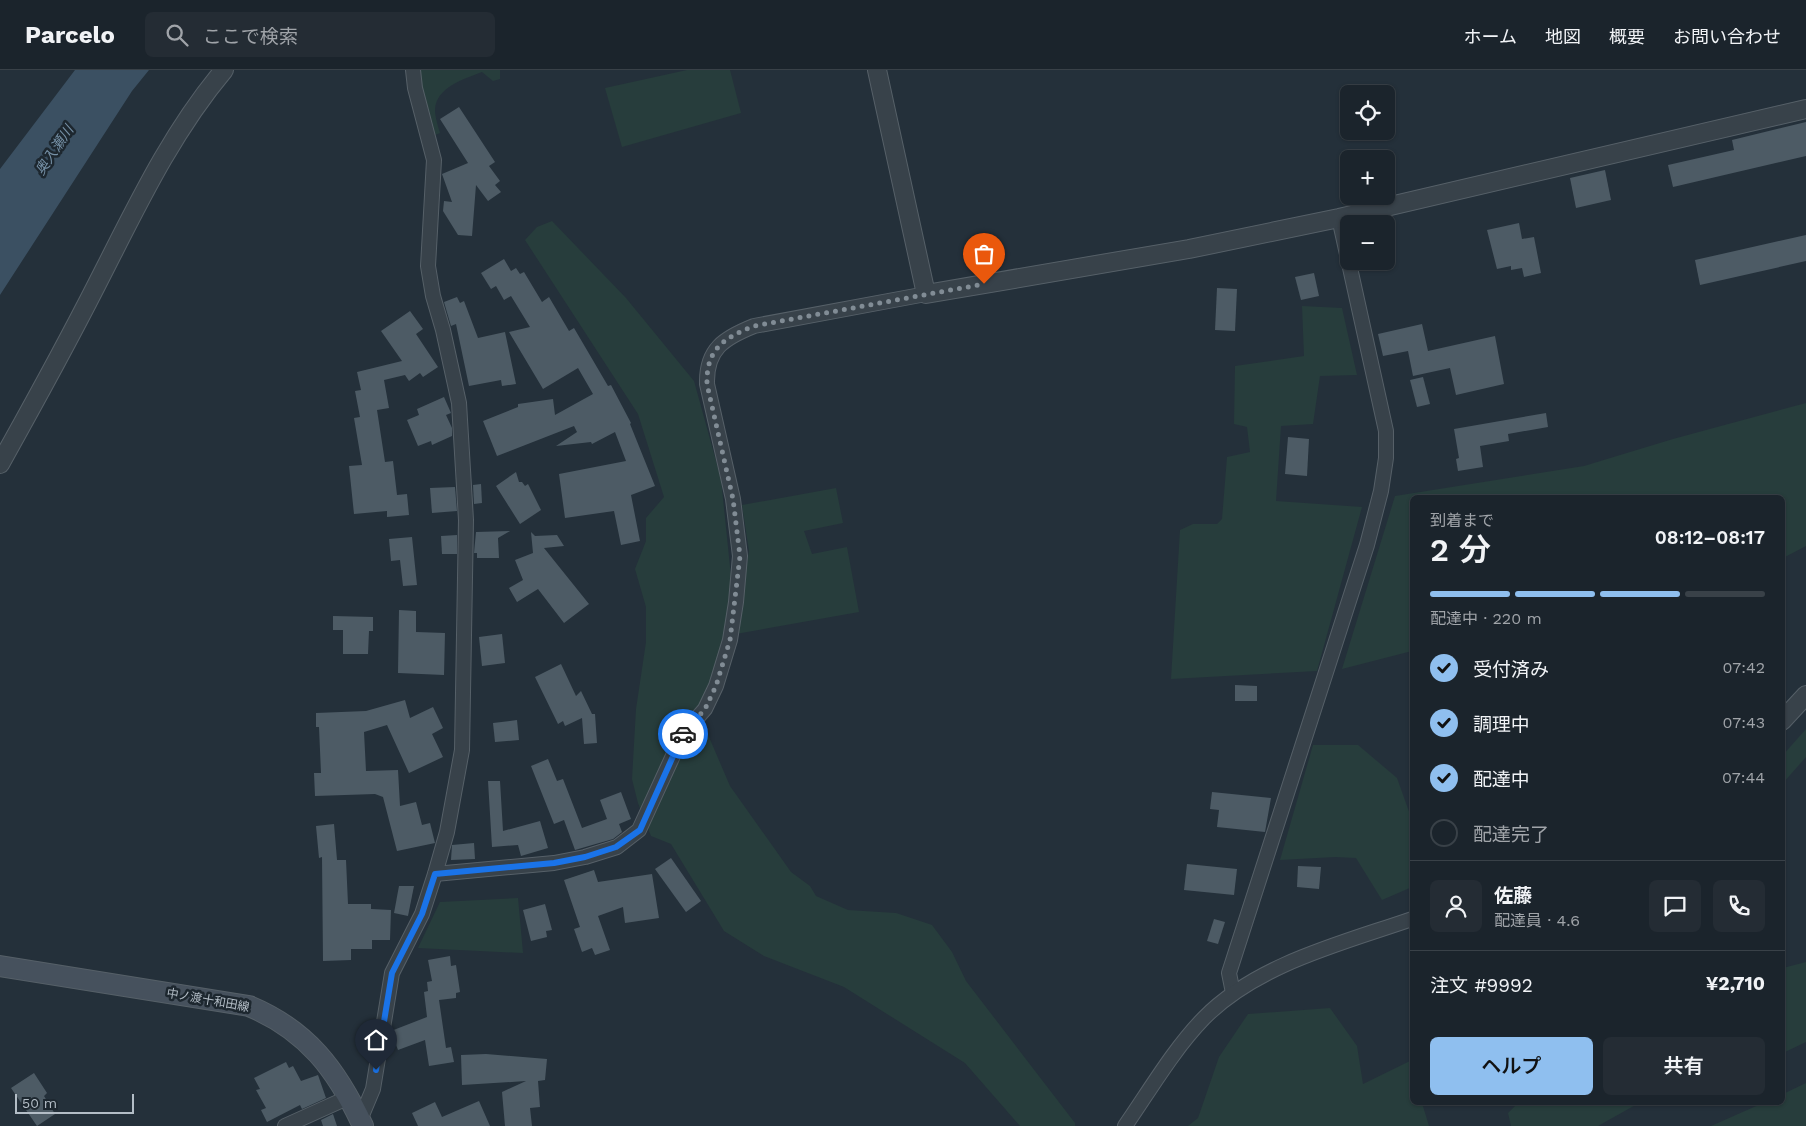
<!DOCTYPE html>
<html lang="ja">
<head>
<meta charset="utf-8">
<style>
	body { margin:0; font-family:"Work Sans","Noto Sans JP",sans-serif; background:#242c34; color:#f1f3f6; height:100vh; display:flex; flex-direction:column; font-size:19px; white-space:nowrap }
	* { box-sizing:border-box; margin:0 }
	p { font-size:16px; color:#a0a4a9 }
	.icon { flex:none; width:28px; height:28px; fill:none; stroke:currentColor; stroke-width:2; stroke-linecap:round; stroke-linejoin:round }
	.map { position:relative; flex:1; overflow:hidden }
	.side { position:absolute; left:1410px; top:425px; width:375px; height:610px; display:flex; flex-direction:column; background:#1b242c; border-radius:8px; box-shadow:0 1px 4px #0004,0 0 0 1px #394148 }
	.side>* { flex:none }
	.tools { position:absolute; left:1340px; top:15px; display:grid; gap:10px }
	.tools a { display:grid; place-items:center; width:55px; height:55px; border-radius:8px; background:#1b242c; box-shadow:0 1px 4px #0004,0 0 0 1px #394148; font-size:25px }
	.scale { position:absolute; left:15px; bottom:12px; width:119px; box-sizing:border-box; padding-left:5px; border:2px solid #b3bdc6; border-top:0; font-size:14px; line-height:18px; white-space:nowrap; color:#b3bdc6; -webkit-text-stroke:4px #1d272f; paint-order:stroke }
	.pin { position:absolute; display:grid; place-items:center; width:42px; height:42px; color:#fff; margin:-51px -21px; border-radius:50% 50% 50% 0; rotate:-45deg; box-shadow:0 0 5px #0007 }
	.pin .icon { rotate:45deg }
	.courier { position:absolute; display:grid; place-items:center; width:50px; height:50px; margin:-25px; border:4px solid #1a73e8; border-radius:50%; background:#fff; color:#222; box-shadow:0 1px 6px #0007 }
	.headline em { font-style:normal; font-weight:600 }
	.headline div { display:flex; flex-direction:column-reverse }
	.headline { display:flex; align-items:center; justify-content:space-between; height:85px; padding:0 20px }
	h1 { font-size:32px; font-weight:600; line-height:38px }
	.bar { display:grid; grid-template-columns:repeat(4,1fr); gap:8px 5px; align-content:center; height:60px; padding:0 20px }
	.bar i { height:6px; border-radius:4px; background:#394148 }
	.bar .on { background:#8fbfef }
	.bar p { grid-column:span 4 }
	.line { display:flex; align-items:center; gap:12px; padding:0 20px; border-top:1px solid #394148 }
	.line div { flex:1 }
	.round { display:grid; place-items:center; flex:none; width:52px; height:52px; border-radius:8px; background:#242c34 }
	ol { padding:0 20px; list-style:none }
	li { display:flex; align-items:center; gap:15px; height:55px }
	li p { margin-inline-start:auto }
	li .icon { padding:5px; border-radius:50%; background:#8fbfef; color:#111; stroke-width:4 }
	li:last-child { color:#a0a4a9 }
	li i { width:28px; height:28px; border:2px solid #394148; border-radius:50% }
	.button { display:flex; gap:10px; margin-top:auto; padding:10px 20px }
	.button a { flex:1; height:58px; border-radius:8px; background:#8fbfef; color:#111; font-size:20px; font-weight:600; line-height:58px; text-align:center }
	.button a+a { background:#242c34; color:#f1f3f6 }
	header { display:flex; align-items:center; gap:30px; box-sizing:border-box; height:70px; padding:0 25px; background:#1b242c; border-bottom:1px solid #394148 }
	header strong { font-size:24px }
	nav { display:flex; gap:28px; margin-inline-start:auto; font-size:18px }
	.search { width:350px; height:45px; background:#242c34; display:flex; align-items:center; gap:12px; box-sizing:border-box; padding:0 18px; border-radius:8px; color:#a0a4a9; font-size:19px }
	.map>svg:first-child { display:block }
</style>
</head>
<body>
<header>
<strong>Parcelo</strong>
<div class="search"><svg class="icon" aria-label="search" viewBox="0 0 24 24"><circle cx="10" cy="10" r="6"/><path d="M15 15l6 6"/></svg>ここで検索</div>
<nav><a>ホーム</a><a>地図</a><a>概要</a><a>お問い合わせ</a></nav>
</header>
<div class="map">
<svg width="1806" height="1056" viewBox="0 0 1806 1056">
	<rect width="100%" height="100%" fill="#24303a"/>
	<g fill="#273d3c">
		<path d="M420 0H500V9L493 11 482 2C464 9 436 17 435 40 435 47 438 56 440 63L435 65 423 28Z"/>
		<polygon points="687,0 730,0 741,43 622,77 605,18"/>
		<polygon points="552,151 626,228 694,311 721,409 732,516 722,577 702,634 703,653 730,716 791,802 810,816 816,826 848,840 896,843 932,855 952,882 966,911 1075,1053 1075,1056 1020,1056 965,993 844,917 764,886 724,861 671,774 651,766 638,733 632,709 636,639 646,572 646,537 635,499 646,471 646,448 664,427 638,344 525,170 537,157"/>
		<polygon points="1302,236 1342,238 1357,305 1320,306 1313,354 1281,356 1276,431 1362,437 1317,601 1171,609 1180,460 1193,454 1217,454 1222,449 1227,387 1250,382 1247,357 1234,354 1235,296 1304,286"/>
		<polygon points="1806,333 1806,476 1783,488 1782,428 1412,428 1412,581 1342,599 1395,426 1584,396 1673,369"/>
		<polygon points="836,418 843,453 804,461 812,484 847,477 859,542 736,564 749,481 742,435"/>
		<polygon points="1806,659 1806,687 1783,713 1783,685"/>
		<polygon points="1313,675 1358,675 1397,708 1412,750 1412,817 1382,830 1356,788 1335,787 1280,790"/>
		<polygon points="518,828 523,883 418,878 440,832"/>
		<polygon points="1806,892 1806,972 1783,983 1783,898"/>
		<polygon points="1330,938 1357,976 1363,1014 1410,991 1412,1000 1412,1032 1422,1033 1429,1056 1188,1056 1198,1048 1219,987 1248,944"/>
		<polygon points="1806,1013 1806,1056 1711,1056 1763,1033 1782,1032 1783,1024"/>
		<polygon points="1518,1033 1518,1032 1639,1033 1598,1056 1511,1056 1508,1043"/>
	</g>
	<polygon fill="#3b5062" points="75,0 149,0 132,21 0,225 0,99"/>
	<g fill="#4d5b65">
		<polygon points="459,37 495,92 489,96 500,111 495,115 501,122 488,131 476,115 472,166 458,165 443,141 444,131 452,132 442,104 468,93 440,49"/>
		<polygon points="1806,52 1806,86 1673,117 1668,95 1734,80 1732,70"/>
		<polygon points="1605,100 1611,130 1576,138 1570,108"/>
		<polygon points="1519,153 1522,169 1534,167 1541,203 1524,207 1522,198 1511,200 1511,196 1497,199 1487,160"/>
		<polygon points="1806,165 1806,191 1700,215 1695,190"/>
		<polygon points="504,189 511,201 516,198 520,204 524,202 542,232 549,227 569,261 574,258 608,316 611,315 631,353 630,354 655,416 631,425 640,471 621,475 614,441 565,448 559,404 626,391 615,362 592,374 591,372 556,376 577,362 574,356 497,386 483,351 518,337 518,334 553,329 555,345 593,324 578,298 543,319 509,262 530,257 511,226 504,230 496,216 491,219 481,203"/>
		<polygon points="1314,203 1319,226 1301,230 1295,207"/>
		<polygon points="1217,218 1237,219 1235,261 1215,260"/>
		<polygon points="457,227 460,233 464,231 478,268 505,262 516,314 502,316 501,310 469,316 456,254 451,256 444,232"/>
		<polygon points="410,241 423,259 416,264 438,297 423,307 420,303 409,311 405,305 384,310 389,338 377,340 385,392 393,391 397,425 407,424 409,445 387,447 387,441 354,444 349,396 362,395 354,348 360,347 355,321 361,320 357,302 402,291 381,261"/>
		<polygon points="1422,254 1428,281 1495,266 1504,314 1456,325 1450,298 1413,306 1408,281 1383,286 1378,264"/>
		<polygon points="1423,307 1430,334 1417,337 1410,310"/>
		<polygon points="444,327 451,343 446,345 452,358 452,366 432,375 431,371 418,376 407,350 419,345 417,339"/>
		<polygon points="1546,343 1548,357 1508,364 1509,371 1480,376 1483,397 1458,401 1456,389 1459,388 1454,359"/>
		<polygon points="1288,367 1309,369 1307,406 1285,404"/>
		<polygon points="516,402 519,412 522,412 525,416 528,414 541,440 520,454 496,416"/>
		<polygon points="481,414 482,433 474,434 473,415"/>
		<polygon points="455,417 457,441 432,443 430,418"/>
		<polygon points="510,461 498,468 499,488 477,488 477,483 474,483 476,462"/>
		<polygon points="531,462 535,466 557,465 564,476 544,478 589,534 564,553 538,519 517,532 509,518 523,510 515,490 533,483"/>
		<polygon points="457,465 457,484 442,484 441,466"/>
		<polygon points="412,467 417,515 403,516 400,490 391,491 389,469"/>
		<polygon points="399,540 416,541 416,562 445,563 444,605 398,603"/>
		<polygon points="333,546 373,547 373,561 369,561 368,584 343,584 343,560 333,560"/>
		<polygon points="502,564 505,593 482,596 479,567"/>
		<polygon points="561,594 576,626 581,621 592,644 595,644 597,673 584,674 582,648 565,656 563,651 558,654 535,607"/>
		<polygon points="1235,615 1257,616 1257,631 1235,631"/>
		<polygon points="405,630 410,648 433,637 443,658 432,664 443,687 409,703 387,655 364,662 366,701 398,700 400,736 416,732 422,755 430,753 435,773 397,781 383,727 375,724 315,726 314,703 321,703 319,657 316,657 316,643 366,641"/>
		<polygon points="517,650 519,670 495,672 493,653"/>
		<polygon points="548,689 557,711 563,709 582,758 607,749 600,730 621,722 631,749 619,754 622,762 613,769 575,780 564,750 554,754 531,696"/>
		<polygon points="488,711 500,711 503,761 540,751 548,778 521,786 518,775 492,777"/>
		<polygon points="1212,722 1271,728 1265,762 1217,757 1219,740 1210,739"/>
		<polygon points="334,754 337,790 346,790 348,834 371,834 371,839 391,840 390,870 372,870 372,879 351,879 351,890 323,891 322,787 319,788 316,756"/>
		<polygon points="474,773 475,789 451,790 452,775"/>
		<polygon points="671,788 701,831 686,842 655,799"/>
		<polygon points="1187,794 1237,799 1234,825 1184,820"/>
		<polygon points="1298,796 1321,797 1319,819 1297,817"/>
		<polygon points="594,800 598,812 652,804 659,848 625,853 623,837 598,846 610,880 595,885 592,878 582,882 574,859 580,857 564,810"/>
		<polygon points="399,816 414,816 408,846 394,843"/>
		<polygon points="545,834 552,860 546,861 547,867 531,871 523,840"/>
		<polygon points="1214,849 1225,852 1218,874 1207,871"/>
		<polygon points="450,886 451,896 456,895 460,922 456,923 456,928 439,930 446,978 451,977 454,992 429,996 425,970 398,980 391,961 427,947 424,922 428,921 427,912 432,911 428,890"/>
		<polygon points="486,984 547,989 545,1010 538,1011 540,1037 530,1038 532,1056 505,1056 502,1022 526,1011 462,1015 461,985"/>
		<polygon points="286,992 289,998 293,996 301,1011 318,1005 326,1028 302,1039 300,1035 267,1052 261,1040 266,1038 256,1020 260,1019 254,1008"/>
		<polygon points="34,1003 47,1023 44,1026 55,1044 37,1056 11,1018"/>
		<polygon points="479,1031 490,1056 418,1056 412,1043 435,1032 442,1047"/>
		<polygon points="333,1044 337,1056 323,1056 321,1050"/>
	</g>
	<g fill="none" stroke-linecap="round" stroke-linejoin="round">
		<g stroke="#566068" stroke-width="16">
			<g id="minor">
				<path d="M435 804 554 793 585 787 617 777 639 760 683 664 705 639 716 616 730 570 736 532 740 486 733 429 707 314C706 279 724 268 754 256L926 224"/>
				<polyline points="1233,923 1229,903 1367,475 1381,421 1386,388 1386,361 1339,148"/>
				<polyline points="360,1050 373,1019 392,903 422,844 435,804 447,762 462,680 466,450 459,333 443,260 433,226 428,196 434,90 415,18 413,0"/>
				<polyline points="285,1056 347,1028"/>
				<path d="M1125 1056C1150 1020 1173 980 1204 948 1257 894 1343 873 1412 849"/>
			</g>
		</g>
		<g stroke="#566068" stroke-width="20">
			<g id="tertiary">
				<polyline points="877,0 926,224 1189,179 1339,148 1806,39"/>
				<path d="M0 394C33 335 66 275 97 214 135 140 170 64 224 0"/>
				<polyline points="1782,651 1806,625"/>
			</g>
		</g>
		<g stroke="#566068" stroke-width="22">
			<path id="secondary" d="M0 896 249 936C307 960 337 1000 363 1056"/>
		</g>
		<use href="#minor" stroke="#38424a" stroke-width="14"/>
		<use href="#tertiary" stroke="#38424a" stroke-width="18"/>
		<use href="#secondary" stroke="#46515d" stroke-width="20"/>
	</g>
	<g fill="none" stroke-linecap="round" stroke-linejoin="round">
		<path stroke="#818c95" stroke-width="5" stroke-dasharray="0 9" d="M683 664 705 639 716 616 730 570 740 486 733 429 707 314C706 279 724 268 754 256L984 214"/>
		<polyline stroke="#1a73e8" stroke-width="6" points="376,1000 392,903 422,844 435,804 554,793 585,787 616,777 640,760 683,664"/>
	</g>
	<g text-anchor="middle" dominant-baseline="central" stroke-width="5" stroke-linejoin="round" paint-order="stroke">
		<g font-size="12" fill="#b3bdc6" stroke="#1d272f">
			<text transform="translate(208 930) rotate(10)">中ノ渡十和田線</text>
		</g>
		<g font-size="14" font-style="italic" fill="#7691a7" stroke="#1d272f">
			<text transform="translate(54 80) rotate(-56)">奥入瀬川</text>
		</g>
	</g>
</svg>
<div class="tools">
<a><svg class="icon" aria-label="locate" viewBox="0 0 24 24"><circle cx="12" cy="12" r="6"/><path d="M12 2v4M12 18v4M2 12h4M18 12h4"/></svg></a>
<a>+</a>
<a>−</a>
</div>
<div class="scale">50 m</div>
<div class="pin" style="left:984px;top:214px;background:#ea580c"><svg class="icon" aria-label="bag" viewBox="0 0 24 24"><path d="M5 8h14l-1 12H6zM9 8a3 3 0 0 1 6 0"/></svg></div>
<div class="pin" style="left:376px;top:1000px;background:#1f2937"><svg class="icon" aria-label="home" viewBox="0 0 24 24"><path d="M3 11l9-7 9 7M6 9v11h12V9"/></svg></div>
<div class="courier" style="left:683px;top:664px"><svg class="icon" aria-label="car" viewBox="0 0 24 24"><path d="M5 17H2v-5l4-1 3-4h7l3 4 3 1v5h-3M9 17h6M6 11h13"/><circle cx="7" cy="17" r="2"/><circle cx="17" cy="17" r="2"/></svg></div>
<section class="side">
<div class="headline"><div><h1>2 分</h1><p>到着まで</p></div><em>08:12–08:17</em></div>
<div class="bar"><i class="on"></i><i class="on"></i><i class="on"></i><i></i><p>配達中 · 220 m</p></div>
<ol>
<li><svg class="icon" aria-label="check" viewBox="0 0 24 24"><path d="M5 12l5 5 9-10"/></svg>受付済み<p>07:42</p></li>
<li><svg class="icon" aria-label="check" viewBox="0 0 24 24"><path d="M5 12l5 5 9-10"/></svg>調理中<p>07:43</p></li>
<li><svg class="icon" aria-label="check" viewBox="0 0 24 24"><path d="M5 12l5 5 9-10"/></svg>配達中<p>07:44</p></li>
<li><i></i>配達完了</li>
</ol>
<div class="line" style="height:90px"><a class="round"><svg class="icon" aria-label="person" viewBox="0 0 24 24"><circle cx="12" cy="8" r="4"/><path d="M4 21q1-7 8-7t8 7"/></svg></a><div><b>佐藤</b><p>配達員 · 4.6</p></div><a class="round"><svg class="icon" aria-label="chat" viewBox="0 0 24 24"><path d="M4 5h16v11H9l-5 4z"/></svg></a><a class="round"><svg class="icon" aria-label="phone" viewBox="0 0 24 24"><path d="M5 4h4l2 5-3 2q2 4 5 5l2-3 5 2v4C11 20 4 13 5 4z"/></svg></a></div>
<div class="line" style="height:65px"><div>注文 #9992</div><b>¥2,710</b></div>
<div class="button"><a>ヘルプ</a><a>共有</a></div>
</section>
</div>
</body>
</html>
